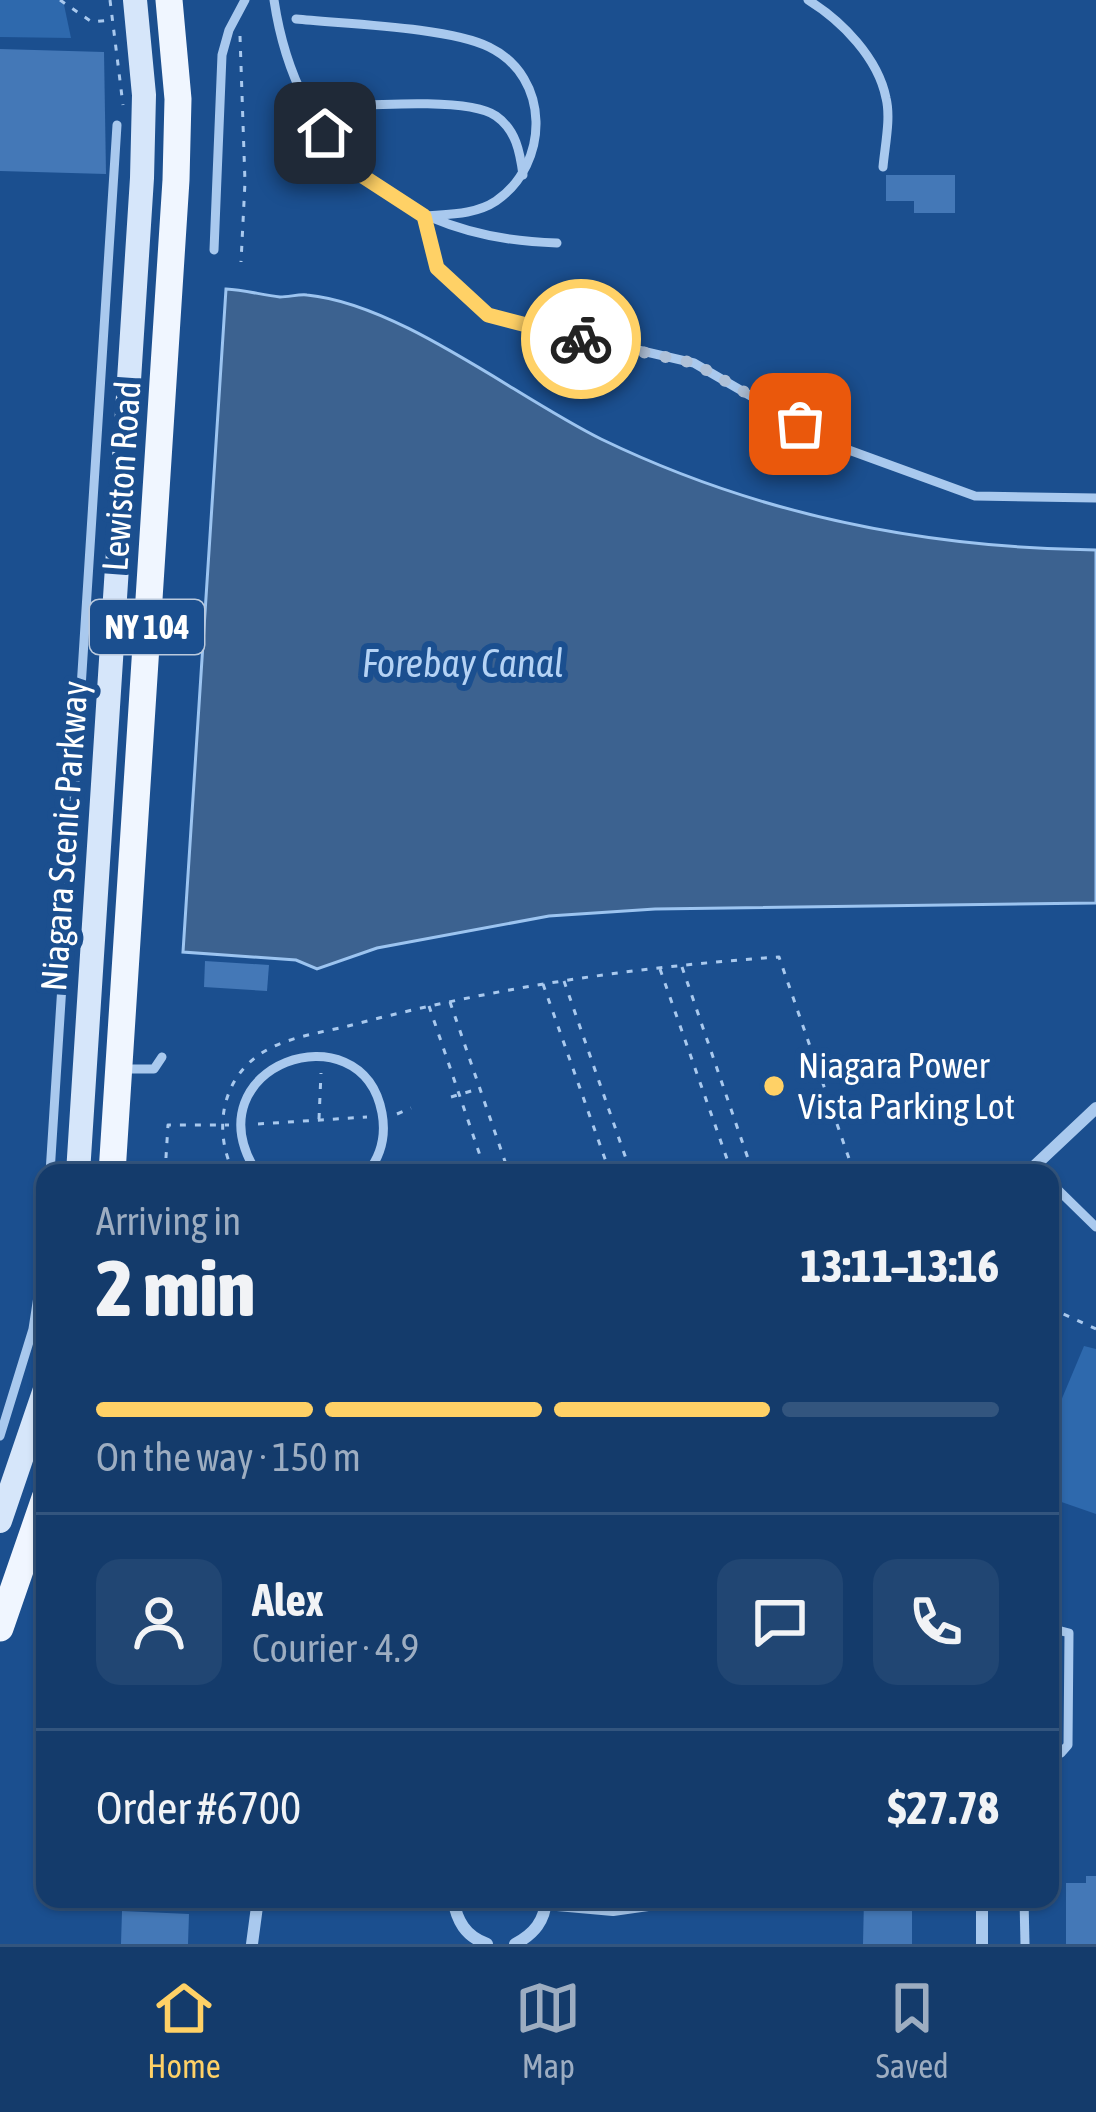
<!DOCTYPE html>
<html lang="en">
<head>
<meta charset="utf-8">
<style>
	body { margin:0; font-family:"Asap Condensed",sans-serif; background:#214673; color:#f1f3f6; height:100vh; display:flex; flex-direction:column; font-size:45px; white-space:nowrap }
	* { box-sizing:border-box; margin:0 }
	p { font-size:39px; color:#9dadc1 }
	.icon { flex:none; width:66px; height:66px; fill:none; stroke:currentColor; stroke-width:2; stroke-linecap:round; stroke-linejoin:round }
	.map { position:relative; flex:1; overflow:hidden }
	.drawer { position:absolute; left:36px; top:1164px; width:1023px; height:744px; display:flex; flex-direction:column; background:#143b6b; border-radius:24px; box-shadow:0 3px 9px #0004,0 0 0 3px #33557e }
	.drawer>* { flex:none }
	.pin { position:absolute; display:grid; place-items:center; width:102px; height:102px; color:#fff; margin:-51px; border-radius:24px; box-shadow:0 6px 18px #0006 }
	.courier { position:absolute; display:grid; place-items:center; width:120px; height:120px; margin:-60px; border:9px solid #ffd166; border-radius:50%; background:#fff; color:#222; box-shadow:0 3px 15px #0007 }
	.headline em { font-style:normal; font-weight:800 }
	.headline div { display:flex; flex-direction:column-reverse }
	.headline { display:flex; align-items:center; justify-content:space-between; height:204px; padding:0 60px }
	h1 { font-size:78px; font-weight:800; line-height:90px }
	.bar { display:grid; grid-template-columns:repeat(4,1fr); gap:18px 12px; align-content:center; height:144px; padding:0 60px }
	.bar i { height:15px; border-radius:9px; background:#33557e }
	.bar .current { background:#ffd166 }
	.bar p { grid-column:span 4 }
	.line { display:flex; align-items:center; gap:30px; padding:0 60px; border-top:3px solid #33557e }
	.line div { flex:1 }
	.round { display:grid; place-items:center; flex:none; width:126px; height:126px; border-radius:24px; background:#214673 }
	.tab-bar { display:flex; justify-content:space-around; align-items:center; height:168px; border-top:3px solid #33557e; background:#143b6b; font-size:33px; color:#9dadc1 }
	.tab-bar a { display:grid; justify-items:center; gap:6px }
	.tab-bar .current { color:#ffd166 }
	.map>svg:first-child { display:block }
</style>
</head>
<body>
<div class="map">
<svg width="1096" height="1944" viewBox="0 0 1096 1944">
	<rect width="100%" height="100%" fill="#1b4f8f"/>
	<g fill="#2e69ad">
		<polygon points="0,0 63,0 71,38 0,37"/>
		<polygon points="1084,1346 1096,1349 1096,1514 1050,1498 1050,1427"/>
	</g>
	<path fill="#3c6290" stroke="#9cc4f0" stroke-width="3" d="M226 289C245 290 262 295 280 297 289 297 299 294 307 295 400 304 516 397 601 439 756 514 925 548 1096 550V903L655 909 549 916 377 948 317 969 296 960 183 952Z"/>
	<g fill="#4478b7">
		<polygon points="0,49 104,52 106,174 0,171"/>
		<polygon points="886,175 955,175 955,213 914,213 914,201 886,201"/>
		<polygon points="205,961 269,965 267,991 204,987"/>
		<polygon points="1086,1876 1096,1876 1096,1944 1066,1944 1066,1883 1086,1883"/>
		<polygon points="864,1899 912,1899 912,1944 863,1944"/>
		<polygon points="122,1911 189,1914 188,1944 121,1944"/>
	</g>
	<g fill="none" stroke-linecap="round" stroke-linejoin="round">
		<g stroke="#a9c9ee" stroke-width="3" stroke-dasharray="6 9" stroke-linecap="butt">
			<polyline points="60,0 92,22 111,20"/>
			<polyline points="110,0 123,105"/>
			<polyline points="240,36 245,182 241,262"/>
			<polyline points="682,967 753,1173"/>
			<polyline points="660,969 732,1173"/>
			<polyline points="564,981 631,1173"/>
			<polyline points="543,984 610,1173"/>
			<polyline points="450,1002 509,1173"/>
			<polyline points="429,1006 486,1173"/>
			<polyline points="451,1097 478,1089"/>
			<polyline points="397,1114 411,1108"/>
			<polyline points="319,1119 321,1073"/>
			<polyline points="258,1124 367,1117"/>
			<polyline points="165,1173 168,1125 229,1125"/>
			<path d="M234 1173C214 1134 220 1084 256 1057 282 1037 321 1033 352 1025 492 988 633 967 779 957L854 1173"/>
			<polyline points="1050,1308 1096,1329"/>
		</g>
		<g stroke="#a9c9ee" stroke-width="9">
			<path d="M274 0C297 154 404 239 557 243"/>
			<path d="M808 0C842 21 878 58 886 98 891 118 885 145 883 167"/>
			<path d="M296 19C345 24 449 27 489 47 551 77 550 164 496 201 475 215 448 214 424 216L437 268 487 315 694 363 835 445 975 496 1096 498"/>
			<path d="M307 108C348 107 466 95 496 116 516 130 520 152 523 175"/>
			<polyline points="214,250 222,55 229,30 245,0"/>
			<polyline points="124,1069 154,1069 162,1057"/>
			<polyline points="50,1173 117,125"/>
			<path d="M257 1173C188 1065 362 1006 382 1113 386 1135 381 1156 367 1173"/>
			<polyline points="1050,1182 1096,1227"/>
			<polyline points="0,1436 33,1329 45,1251"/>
			<polyline points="1050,1628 1069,1633 1068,1745 1061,1753 1050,1753"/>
			<polyline points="1024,1899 1025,1944"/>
		</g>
		<g stroke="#a9c9ee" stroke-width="12">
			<polyline points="1027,1173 1096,1108"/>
			<path d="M453 1899C457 1921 465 1936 487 1944"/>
			<polyline points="982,1899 982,1944"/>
			<polyline points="546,1904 613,1910 690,1899"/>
			<polyline points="252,1944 258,1899"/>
			<path d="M515 1944C534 1934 545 1921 546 1899"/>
		</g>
		<g stroke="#d6e6fa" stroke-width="24">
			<polyline points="78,1173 142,178 144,95 135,0"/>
			<polyline points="0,1521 45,1389"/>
		</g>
		<g stroke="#f0f6ff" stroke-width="27">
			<polyline points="112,1173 176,180 178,99 169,0"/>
			<polyline points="0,1628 45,1498"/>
		</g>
	</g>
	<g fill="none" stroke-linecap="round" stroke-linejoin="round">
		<polyline stroke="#afc1d8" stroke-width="12" stroke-dasharray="0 21.6" points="581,339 694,363 800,424"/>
		<polyline stroke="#ffd166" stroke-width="15" points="325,133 364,177 424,216 437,268 488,315 581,339"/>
	</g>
	<circle fill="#ffd166" stroke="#1b4f8f" stroke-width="4.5" cx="774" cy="1086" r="12"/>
	<g text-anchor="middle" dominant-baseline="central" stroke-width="12" stroke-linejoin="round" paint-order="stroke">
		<rect fill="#1b4f8f" stroke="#bbcadd" stroke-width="3" x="90" y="600" width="114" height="54" rx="9"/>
		<g font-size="33" font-weight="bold" fill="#fff">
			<text x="147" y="627">NY 104</text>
		</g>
		<g font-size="36" fill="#fff" stroke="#1b4f8f">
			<text transform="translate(121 476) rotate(-86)">Lewiston Road</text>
			<text transform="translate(64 836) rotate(-86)">Niagara Scenic Parkway</text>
		</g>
		<g font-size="36" fill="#fff" stroke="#1b4f8f" text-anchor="start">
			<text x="798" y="1065">Niagara Power<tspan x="798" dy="41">Vista Parking Lot</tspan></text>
		</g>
		<g font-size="39" font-style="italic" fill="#b5d3f5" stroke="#1b4f8f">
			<text x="463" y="663">Forebay Canal</text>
		</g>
	</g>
</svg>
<div class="pin" style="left:800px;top:424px;background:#ea580c"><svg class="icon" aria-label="bag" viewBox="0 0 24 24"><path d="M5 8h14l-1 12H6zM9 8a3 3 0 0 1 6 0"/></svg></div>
<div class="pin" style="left:325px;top:133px;background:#1f2937"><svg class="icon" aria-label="home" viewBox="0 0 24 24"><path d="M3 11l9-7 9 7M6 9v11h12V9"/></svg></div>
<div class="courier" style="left:581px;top:339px"><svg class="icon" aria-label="bike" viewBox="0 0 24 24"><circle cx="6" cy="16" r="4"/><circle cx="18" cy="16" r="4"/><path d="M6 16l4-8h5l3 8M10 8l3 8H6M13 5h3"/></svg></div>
<section class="drawer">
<div class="headline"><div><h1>2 min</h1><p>Arriving in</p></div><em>13:11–13:16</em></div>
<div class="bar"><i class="current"></i><i class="current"></i><i class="current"></i><i></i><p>On the way · 150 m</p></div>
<div class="line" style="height:216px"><a class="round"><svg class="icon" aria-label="person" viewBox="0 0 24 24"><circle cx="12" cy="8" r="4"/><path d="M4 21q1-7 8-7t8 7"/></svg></a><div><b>Alex</b><p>Courier · 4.9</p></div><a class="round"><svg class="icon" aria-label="chat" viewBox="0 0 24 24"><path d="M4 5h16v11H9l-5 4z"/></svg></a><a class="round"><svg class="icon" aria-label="phone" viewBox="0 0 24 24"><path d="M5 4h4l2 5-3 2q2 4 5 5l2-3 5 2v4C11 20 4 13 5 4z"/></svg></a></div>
<div class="line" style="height:156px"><div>Order #6700</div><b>$27.78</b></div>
</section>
</div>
<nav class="tab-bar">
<a class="current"><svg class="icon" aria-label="home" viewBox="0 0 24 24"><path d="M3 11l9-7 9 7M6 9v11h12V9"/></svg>Home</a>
<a><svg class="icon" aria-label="map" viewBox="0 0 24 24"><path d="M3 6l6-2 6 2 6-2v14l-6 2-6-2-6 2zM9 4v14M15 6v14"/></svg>Map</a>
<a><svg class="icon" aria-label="saved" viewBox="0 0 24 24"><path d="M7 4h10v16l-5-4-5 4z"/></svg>Saved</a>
</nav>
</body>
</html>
